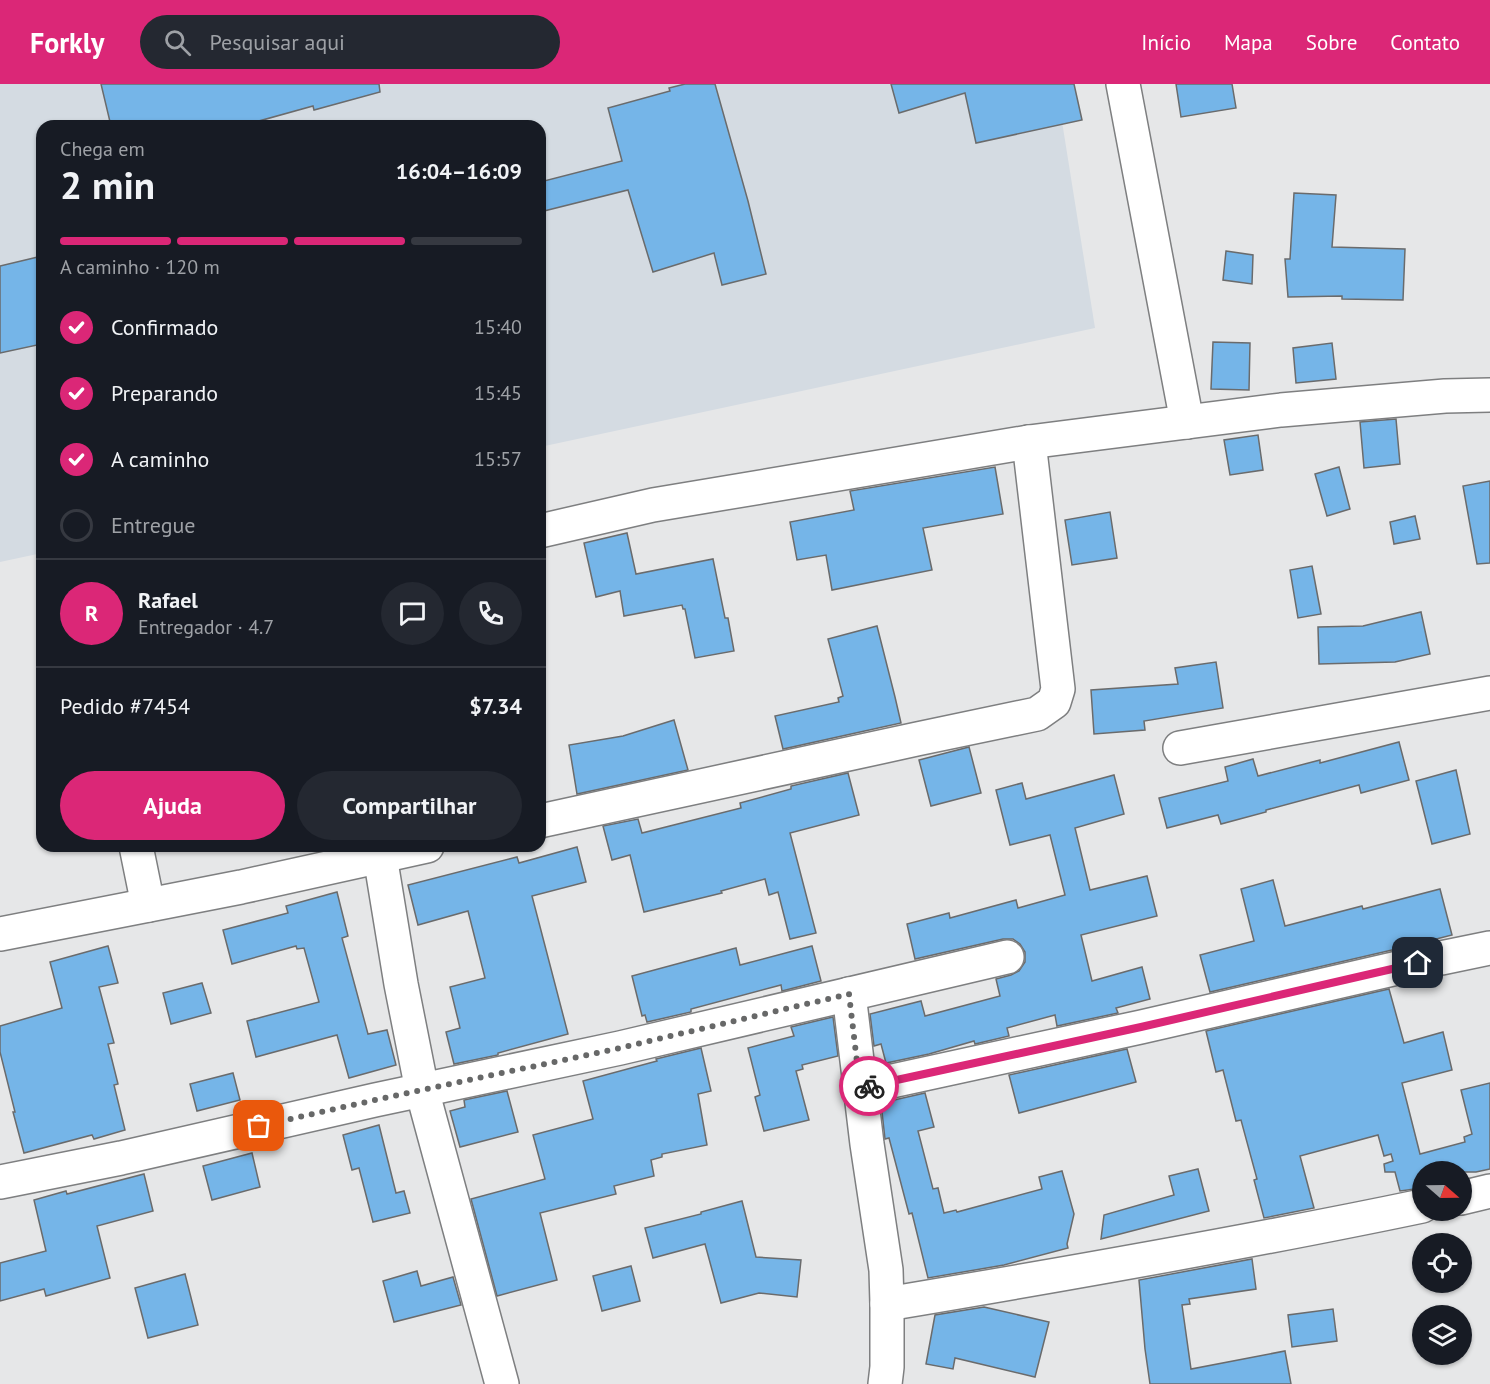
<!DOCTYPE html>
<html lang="pt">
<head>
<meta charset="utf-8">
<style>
	body { margin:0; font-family:"PT Sans",sans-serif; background:#242831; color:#f1f3f6; height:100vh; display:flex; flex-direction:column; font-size:22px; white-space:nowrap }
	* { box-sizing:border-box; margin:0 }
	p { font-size:20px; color:#9ea1a6 }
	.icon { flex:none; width:33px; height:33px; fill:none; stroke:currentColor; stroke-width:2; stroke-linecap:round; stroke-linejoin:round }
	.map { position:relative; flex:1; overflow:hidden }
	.side { position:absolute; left:36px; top:36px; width:510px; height:732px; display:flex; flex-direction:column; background:#171b24; border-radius:18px; box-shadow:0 2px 4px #0004 }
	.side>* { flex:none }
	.needle { width:39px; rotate:110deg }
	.controls { position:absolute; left:1412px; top:1077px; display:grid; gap:12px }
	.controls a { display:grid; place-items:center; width:60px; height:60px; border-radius:50%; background:#171b24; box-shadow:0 2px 4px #0004; font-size:30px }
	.pin { position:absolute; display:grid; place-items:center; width:51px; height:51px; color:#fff; margin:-26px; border-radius:12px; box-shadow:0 3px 9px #0006 }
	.courier { position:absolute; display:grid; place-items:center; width:60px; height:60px; margin:-30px; border:4px solid #db2777; border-radius:50%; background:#fff; color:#222; box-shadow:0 2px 8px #0007 }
	.headline em { font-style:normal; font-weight:700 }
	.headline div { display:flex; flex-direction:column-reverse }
	.headline { display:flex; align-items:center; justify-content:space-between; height:102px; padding:0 24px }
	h1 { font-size:39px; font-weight:700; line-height:45px }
	.bar { display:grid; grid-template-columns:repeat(4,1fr); gap:9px 6px; align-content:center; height:72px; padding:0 24px }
	.bar i { height:8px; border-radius:4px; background:#363941 }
	.bar .on { background:#db2777 }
	.bar p { grid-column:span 4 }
	.line { display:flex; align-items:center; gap:15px; padding:0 24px; border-top:2px solid #363941 }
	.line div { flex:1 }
	.round { display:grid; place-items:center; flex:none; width:63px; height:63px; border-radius:32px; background:#242831 }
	ol { padding:0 24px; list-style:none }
	li { display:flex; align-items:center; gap:18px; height:66px }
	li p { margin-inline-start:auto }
	li .icon { padding:6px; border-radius:50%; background:#db2777; color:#fff; stroke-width:4 }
	li:last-child { color:#9ea1a6 }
	li i { width:33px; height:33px; border:3px solid #363941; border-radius:50% }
	.action { display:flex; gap:12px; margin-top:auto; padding:12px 24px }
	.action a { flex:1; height:69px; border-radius:36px; background:#db2777; color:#fff; font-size:24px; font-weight:700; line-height:69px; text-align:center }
	.action a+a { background:#242831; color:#f1f3f6 }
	header { display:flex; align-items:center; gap:36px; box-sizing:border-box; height:84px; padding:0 30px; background:#db2777; color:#fff }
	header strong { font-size:28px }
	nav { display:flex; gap:33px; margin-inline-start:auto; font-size:21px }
	.search { width:420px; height:54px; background:#242831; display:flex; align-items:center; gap:15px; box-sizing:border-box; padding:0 21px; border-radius:33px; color:#9ea1a6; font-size:22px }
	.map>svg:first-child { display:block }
</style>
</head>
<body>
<header>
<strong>Forkly</strong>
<div class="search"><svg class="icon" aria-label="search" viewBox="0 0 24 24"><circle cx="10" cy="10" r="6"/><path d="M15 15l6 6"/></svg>Pesquisar aqui</div>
<nav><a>Início</a><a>Mapa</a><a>Sobre</a><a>Contato</a></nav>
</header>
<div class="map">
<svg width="1490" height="1300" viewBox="0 0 1490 1300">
	<rect width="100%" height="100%" fill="#e6e7e8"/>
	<polygon fill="#d4dbe2" points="0,0 1056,0 1095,244 540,363 540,42 42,42 42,469 0,478"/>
	<g fill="#75b5e8" stroke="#6a6b6c" stroke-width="1.5">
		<polygon points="101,0 379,0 380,8 314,26 313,22 241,42 111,42"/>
		<polygon points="685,0 715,0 748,117 766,190 722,201 714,169 653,188 628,106 540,128 540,98 622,77 608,24 670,7 669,4"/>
		<polygon points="891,0 1074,0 1082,36 976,59 965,9 899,29"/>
		<polygon points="1176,0 1232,0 1236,24 1181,33"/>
		<polygon points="1294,109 1336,111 1332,163 1405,165 1403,216 1342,215 1342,212 1288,213 1285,175 1290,175"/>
		<polygon points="1226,167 1253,171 1252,200 1223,196"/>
		<polygon points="42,172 42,260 0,269 0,182"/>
		<polygon points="1213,258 1250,259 1249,306 1211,305"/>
		<polygon points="1332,259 1336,295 1296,299 1293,264"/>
		<polygon points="1396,335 1400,380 1364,384 1360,338"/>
		<polygon points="1258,351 1263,386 1230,391 1224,356"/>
		<polygon points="995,383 1003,430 923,444 932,486 832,506 826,471 797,476 790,438 854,426 850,407"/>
		<polygon points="1339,383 1350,425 1327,432 1315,390"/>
		<polygon points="1490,397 1490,479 1477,480 1463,402"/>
		<polygon points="1110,428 1117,474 1072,481 1065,436"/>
		<polygon points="1415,432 1420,455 1394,460 1390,438"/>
		<polygon points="627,449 636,490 713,475 725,534 728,534 734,567 695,574 685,525 683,525 682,521 624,532 620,507 596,513 584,459"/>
		<polygon points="1312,482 1321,530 1298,534 1290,486"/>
		<polygon points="1421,528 1430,570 1395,578 1319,580 1318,543 1363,542"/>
		<polygon points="877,542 895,613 901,639 783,665 775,632 839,618 838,614 843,612 828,555"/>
		<polygon points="1216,578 1223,624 1144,637 1145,646 1094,650 1091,606 1178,600 1175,584"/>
		<polygon points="674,636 688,686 577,710 569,661 623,652"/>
		<polygon points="1399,658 1409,696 1361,709 1359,701 1266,726 1266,728 1221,740 1218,731 1167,744 1159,714 1228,697 1225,683 1253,675 1258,692 1320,676 1320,679"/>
		<polygon points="969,663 981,709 931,722 919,676"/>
		<polygon points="1456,686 1470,750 1432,760 1416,697"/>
		<polygon points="848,689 859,731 790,749 816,849 790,855 778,808 769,811 765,795 721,807 722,809 644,828 630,771 612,776 603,742 638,735 642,749 741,724 740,719 791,705 791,702"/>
		<polygon points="1114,691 1124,730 1075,744 1090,806 1147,792 1157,832 1081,851 1092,897 1142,883 1150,915 1116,924 1118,929 1057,942 1055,931 1007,944 1009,952 975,960 974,957 929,970 886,979 881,960 874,962 870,930 921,917 925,932 1000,912 996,895 1011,891 1019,887 1025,878 1025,868 1020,860 1013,855 1003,855 915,875 907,840 949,829 950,834 1016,816 1018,824 1065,811 1050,751 1010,761 996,706 1022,699 1026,715"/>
		<polygon points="577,763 586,798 532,812 568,950 498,969 498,971 454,980 446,948 460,944 450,903 485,894 468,827 418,841 408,801 517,773 519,779"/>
		<polygon points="1273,796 1285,842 1362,822 1363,825 1440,805 1452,851 1405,863 1210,908 1200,871 1254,857 1241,805"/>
		<polygon points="337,808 348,852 342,854 368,950 387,946 396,981 349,994 337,951 256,973 247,937 319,918 304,864 297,865 296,862 232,880 223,846 288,829 286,822"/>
		<polygon points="108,862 118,899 99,903 114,959 108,960 118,1000 114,1001 125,1046 94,1055 92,1051 24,1069 13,1028 15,1028 0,968 0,942 62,924 50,878"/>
		<polygon points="812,862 821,897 782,907 781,901 691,925 691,928 647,938 645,931 642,932 632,892 736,864 740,881"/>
		<polygon points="202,899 211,929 171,940 163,909"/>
		<polygon points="1389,905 1404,959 1443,948 1452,986 1402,999 1420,1070 1465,1058 1464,1053 1472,1050 1461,1006 1490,999 1490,1085 1476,1088 1422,1088 1422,1104 1400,1107 1395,1088 1385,1088 1384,1080 1393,1077 1391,1070 1384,1072 1378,1051 1300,1072 1314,1124 1264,1134 1254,1096 1257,1095 1241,1036 1236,1037 1223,986 1216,988 1206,947"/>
		<polygon points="833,933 838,972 802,981 803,985 796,987 809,1036 764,1047 755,1013 760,1011 748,964 794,952 791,943"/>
		<polygon points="701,964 711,1007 698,1010 707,1061 662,1070 662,1073 651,1076 654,1092 614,1102 616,1110 540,1129 557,1196 497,1212 471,1115 545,1095 533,1051 593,1035 583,997 657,977 656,975"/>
		<polygon points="1127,965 1136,998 1019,1029 1009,991"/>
		<polygon points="233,989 240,1016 197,1027 190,1000"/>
		<polygon points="507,1007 518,1048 460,1063 450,1027 465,1023 464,1016"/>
		<polygon points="925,1009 934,1043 918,1047 933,1105 938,1104 944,1129 956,1126 957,1128 1042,1105 1039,1093 1062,1087 1074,1130 1067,1160 1068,1164 1004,1181 928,1194 912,1129 909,1130 889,1054 885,1055 881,1019"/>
		<polygon points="379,1041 396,1109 404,1107 410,1129 373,1138 359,1084 352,1086 343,1051"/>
		<polygon points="252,1069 260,1103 212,1116 203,1082"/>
		<polygon points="1198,1085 1209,1127 1101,1155 1104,1131 1174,1111 1169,1092"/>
		<polygon points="144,1090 153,1127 97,1142 110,1194 46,1212 44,1205 0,1217 0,1179 46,1167 34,1116 66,1107 67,1110"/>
		<polygon points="742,1117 756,1173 801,1176 797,1213 759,1209 721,1219 705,1160 653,1174 645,1144 701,1130 701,1128"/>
		<polygon points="1252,1175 1256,1205 1189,1215 1190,1220 1182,1221 1191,1285 1285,1267 1291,1300 1150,1300 1145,1265 1139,1196"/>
		<polygon points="631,1182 640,1217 602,1227 593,1192"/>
		<polygon points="417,1187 421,1202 453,1193 461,1221 394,1238 383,1197"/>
		<polygon points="185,1190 198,1241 148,1254 135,1204"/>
		<polygon points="984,1223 1049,1238 1035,1293 955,1274 953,1285 926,1280 935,1231"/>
		<polygon points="1333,1225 1337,1257 1292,1263 1288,1231"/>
	</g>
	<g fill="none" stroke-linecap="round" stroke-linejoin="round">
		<g stroke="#7e7f80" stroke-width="36">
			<g id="minor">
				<polyline points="1123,0 1187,338"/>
				<polyline points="540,447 653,421 1029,358 1281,326 1445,312 1490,311"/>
				<polyline points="1180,664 1490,609"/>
				<polyline points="540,737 917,655 1037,630 1054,618 1058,605 1029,358"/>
				<polyline points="136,762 148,821"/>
				<polyline points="380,772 401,900 422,1006 502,1300"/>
				<polyline points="0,850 241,803 427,762"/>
				<polyline points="849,910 867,1060 886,1186 887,1220 887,1283 885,1300"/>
				<polyline points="860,1004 1141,943 1441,874 1490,864"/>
				<polyline points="0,1098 121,1074 375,1016 620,964 1007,873"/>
				<polyline points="1461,1114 1490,1107"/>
				<path d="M887 1220C1066 1190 1245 1159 1422 1122"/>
			</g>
		</g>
		<use href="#minor" stroke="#fff" stroke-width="33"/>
	</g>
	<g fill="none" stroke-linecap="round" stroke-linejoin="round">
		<polyline stroke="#676868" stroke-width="6" stroke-dasharray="0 10.8" points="259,1042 375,1016 620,964 849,910 860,1004 869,1002"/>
		<polyline stroke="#db2777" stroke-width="8" points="869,1002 1141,943 1418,879"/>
	</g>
</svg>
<div class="controls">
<a><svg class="needle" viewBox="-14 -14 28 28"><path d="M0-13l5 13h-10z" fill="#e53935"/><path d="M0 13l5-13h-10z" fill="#9ea1a6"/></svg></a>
<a><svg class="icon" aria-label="locate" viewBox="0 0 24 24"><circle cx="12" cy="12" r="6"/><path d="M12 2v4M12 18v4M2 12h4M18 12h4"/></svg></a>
<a><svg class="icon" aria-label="layers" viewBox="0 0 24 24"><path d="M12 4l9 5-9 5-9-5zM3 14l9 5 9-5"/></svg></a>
</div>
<div class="pin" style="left:259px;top:1042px;background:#ea580c"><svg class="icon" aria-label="bag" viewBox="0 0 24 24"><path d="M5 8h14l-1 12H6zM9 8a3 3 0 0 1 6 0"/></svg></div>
<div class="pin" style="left:1418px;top:879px;background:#1f2937"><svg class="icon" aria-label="home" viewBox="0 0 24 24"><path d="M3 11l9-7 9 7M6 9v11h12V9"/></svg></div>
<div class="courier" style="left:869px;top:1002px"><svg class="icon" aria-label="bike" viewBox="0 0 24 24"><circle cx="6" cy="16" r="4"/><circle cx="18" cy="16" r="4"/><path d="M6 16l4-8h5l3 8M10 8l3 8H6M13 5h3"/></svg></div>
<section class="side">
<div class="headline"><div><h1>2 min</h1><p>Chega em</p></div><em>16:04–16:09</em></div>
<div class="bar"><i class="on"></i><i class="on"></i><i class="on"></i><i></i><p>A caminho · 120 m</p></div>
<ol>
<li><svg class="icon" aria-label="check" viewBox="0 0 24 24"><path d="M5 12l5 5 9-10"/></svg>Confirmado<p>15:40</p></li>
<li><svg class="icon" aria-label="check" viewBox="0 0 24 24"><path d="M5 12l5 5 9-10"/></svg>Preparando<p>15:45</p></li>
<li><svg class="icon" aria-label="check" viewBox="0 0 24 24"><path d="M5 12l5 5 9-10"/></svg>A caminho<p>15:57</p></li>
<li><i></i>Entregue</li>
</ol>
<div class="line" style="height:108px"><b class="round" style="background:#db2777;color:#fff">R</b><div><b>Rafael</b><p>Entregador · 4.7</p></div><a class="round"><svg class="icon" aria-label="chat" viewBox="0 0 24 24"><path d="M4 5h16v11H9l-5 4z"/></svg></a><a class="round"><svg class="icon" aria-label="phone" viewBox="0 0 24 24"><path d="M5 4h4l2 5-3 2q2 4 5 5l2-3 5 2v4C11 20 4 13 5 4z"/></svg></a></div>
<div class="line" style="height:78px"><div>Pedido #7454</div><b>$7.34</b></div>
<div class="action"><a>Ajuda</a><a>Compartilhar</a></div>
</section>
</div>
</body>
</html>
